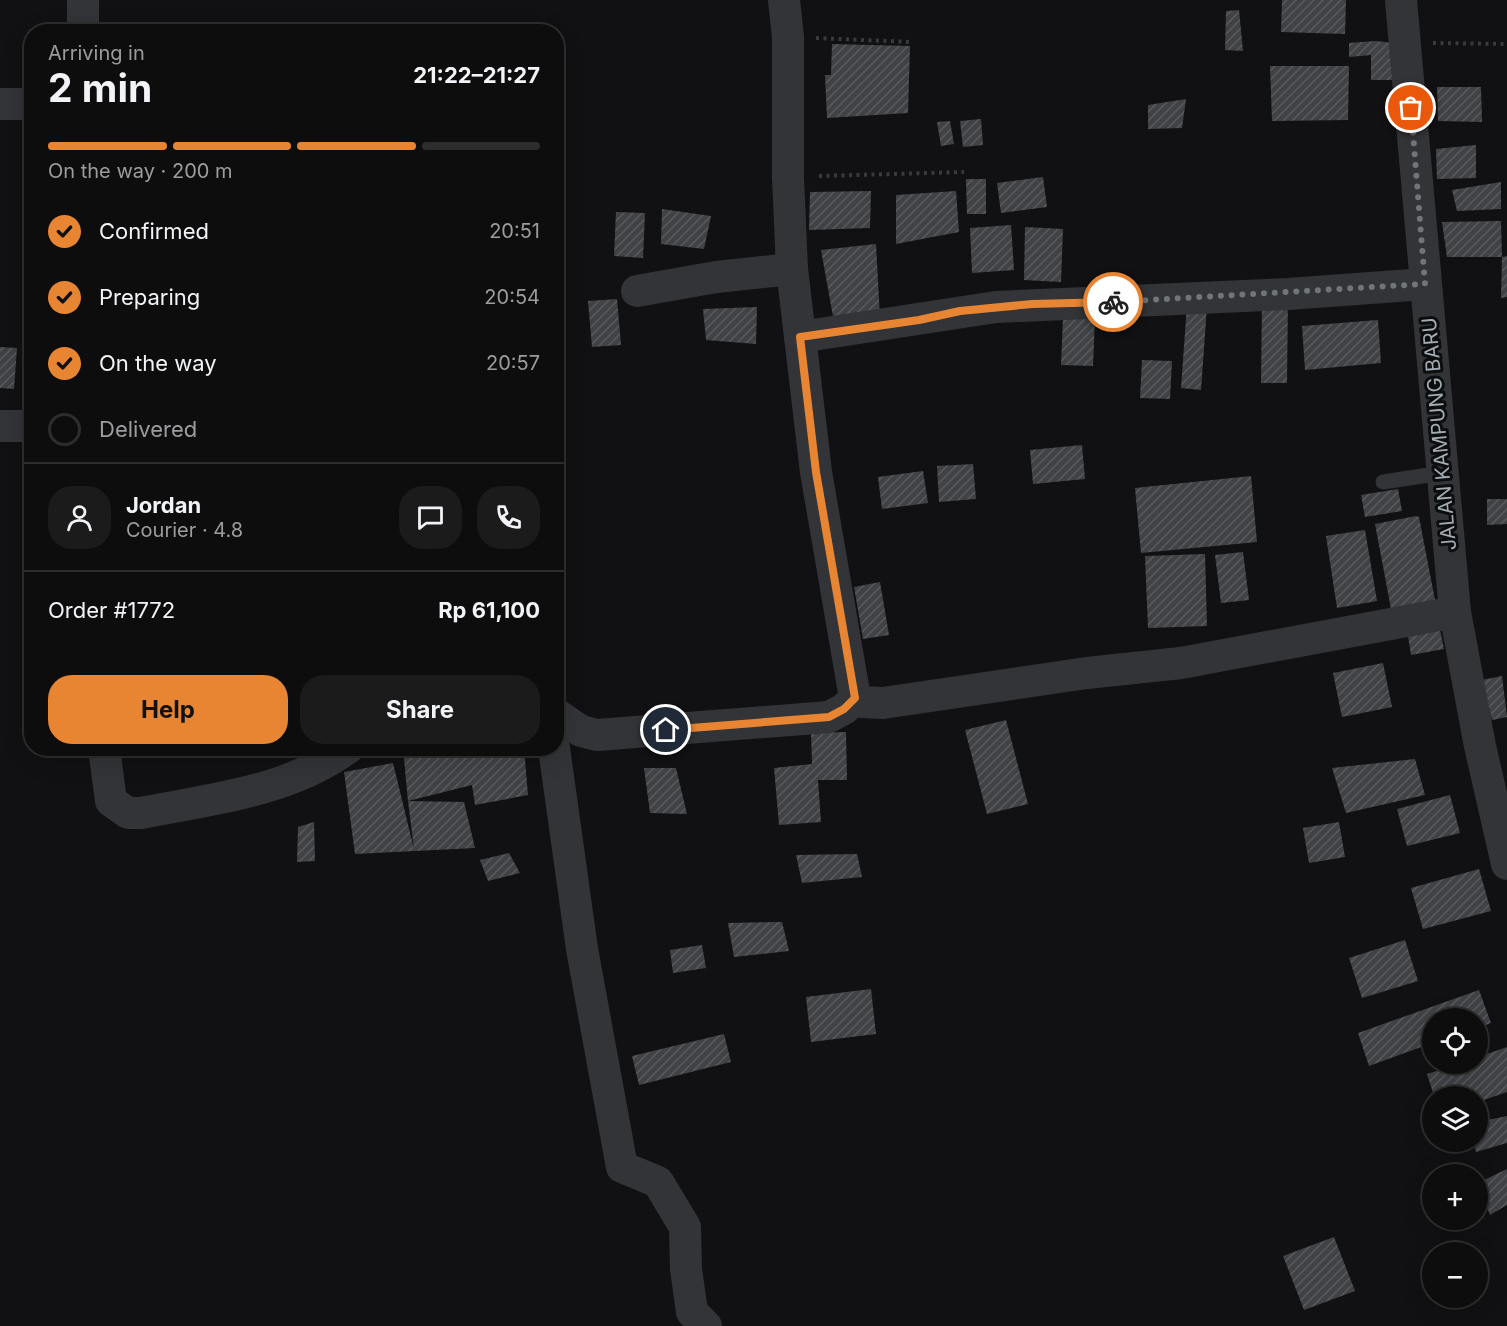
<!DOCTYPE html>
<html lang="en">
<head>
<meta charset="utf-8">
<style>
	body { margin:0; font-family:Inter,sans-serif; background:#1b1b1c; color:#f1f3f6; height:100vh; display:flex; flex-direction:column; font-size:22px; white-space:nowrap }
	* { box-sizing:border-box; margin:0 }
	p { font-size:20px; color:#9a9c9e }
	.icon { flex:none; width:33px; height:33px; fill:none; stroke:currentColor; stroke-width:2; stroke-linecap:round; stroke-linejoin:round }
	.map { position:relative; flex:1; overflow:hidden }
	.sheet { position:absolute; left:24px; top:24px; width:540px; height:732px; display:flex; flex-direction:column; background:#0d0d0e; border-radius:24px; box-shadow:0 6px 24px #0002,0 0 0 2px #2d2d2e }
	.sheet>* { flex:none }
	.buttons { position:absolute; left:1422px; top:1008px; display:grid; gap:12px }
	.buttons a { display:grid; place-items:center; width:66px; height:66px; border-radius:50%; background:#0d0d0e; box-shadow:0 6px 24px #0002,0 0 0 2px #2d2d2e; font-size:30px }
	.pin { position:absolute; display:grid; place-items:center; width:51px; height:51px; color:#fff; margin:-26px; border:3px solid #fff; border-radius:50%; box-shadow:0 2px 6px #0007 }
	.courier { position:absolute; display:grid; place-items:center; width:60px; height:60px; margin:-30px; border:4px solid #e88533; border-radius:50%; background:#fff; color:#222; box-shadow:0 2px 8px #0007 }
	.summary em { font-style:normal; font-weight:700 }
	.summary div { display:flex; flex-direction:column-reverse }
	.summary { display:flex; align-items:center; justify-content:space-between; height:102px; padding:0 24px }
	h1 { font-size:39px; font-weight:700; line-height:45px }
	.bar { display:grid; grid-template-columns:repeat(4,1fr); gap:9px 6px; align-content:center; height:72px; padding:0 24px }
	.bar i { height:8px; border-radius:4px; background:#2d2d2e }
	.bar .on { background:#e88533 }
	.bar p { grid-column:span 4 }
	.line { display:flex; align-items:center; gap:15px; padding:0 24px; border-top:2px solid #2d2d2e }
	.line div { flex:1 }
	.round { display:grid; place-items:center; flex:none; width:63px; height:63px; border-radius:24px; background:#1b1b1c }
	ol { padding:0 24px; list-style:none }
	li { display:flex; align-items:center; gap:18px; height:66px }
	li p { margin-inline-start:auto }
	li .icon { padding:6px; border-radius:50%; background:#e88533; color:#111; stroke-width:4 }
	li:last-child { color:#9a9c9e }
	li i { width:33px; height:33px; border:3px solid #2d2d2e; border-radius:50% }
	.cta { display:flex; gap:12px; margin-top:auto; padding:12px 24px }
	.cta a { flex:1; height:69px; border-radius:24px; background:#e88533; color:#111; font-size:24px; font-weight:700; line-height:69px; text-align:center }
	.cta a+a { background:#1b1b1c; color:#f1f3f6 }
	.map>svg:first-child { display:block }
</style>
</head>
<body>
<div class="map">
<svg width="1507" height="1326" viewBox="0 0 1507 1326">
	<defs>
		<pattern id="building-hatch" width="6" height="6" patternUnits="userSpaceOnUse" patternTransform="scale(1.5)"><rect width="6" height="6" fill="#404246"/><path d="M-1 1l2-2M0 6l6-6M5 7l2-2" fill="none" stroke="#585b5e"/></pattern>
	</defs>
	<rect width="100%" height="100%" fill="#111113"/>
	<g fill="url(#building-hatch)">
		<polygon points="1282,0 1346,0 1345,34 1281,32"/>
		<polygon points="1239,10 1243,51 1225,50 1226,11"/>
		<polygon points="1376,41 1394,43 1394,80 1371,80 1371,55 1349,57 1349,43"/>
		<polygon points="832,44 910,46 908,113 827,118 825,75 831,75"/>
		<polygon points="1270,66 1349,66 1348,120 1272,121"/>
		<polygon points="1437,87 1481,87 1482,122 1438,121"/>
		<polygon points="1186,99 1182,128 1148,129 1148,105"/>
		<polygon points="981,119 983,145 963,147 960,121"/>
		<polygon points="950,121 954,144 941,146 937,122"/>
		<polygon points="1476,145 1476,178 1437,179 1436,149"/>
		<polygon points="1043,177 1047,207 1001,213 997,183"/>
		<polygon points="966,179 986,179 986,214 967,214"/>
		<polygon points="1501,182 1501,209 1457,211 1452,190"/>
		<polygon points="871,191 870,228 809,230 810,192"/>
		<polygon points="956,191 959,232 896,244 896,195"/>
		<polygon points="662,209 711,216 704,249 661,244"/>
		<polygon points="616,212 645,213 643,258 614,256"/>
		<polygon points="1501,221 1502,257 1447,257 1442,222"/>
		<polygon points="1011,225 1014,270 972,273 970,228"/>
		<polygon points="1025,227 1063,229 1061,282 1024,280"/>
		<polygon points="876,244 880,318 834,322 821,250"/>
		<polygon points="1507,256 1507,297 1501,298 1502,257"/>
		<polygon points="617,299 621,345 592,347 588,301"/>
		<polygon points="1262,299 1288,299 1287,383 1261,383"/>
		<polygon points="1187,305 1207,306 1201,390 1181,388"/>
		<polygon points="757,307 756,344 706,340 703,309"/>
		<polygon points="1063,317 1095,318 1093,366 1061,365"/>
		<polygon points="1378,320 1381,363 1305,370 1302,326"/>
		<polygon points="0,347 17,348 14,389 0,388"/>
		<polygon points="1142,360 1172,361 1170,399 1140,398"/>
		<polygon points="1082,445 1085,479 1033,484 1030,450"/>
		<polygon points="973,464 976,499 939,502 937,466"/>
		<polygon points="923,471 928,503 882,509 878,477"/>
		<polygon points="1251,476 1257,542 1141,553 1135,488"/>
		<polygon points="1398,489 1402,511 1365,517 1361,495"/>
		<polygon points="1487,499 1507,499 1507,524 1487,525"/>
		<polygon points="1416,516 1419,517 1435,600 1391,609 1375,524"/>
		<polygon points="1365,530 1377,601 1337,608 1326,536"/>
		<polygon points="1243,552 1249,600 1221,603 1215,555"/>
		<polygon points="1205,554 1207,626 1148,628 1145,556"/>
		<polygon points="880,582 889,635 863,639 854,587"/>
		<polygon points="1439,625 1444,649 1411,655 1407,630"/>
		<polygon points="1383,663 1392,707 1342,717 1333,673"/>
		<polygon points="1502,676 1507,717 1492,720 1482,680"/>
		<polygon points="1006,720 1028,804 987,814 965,730"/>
		<polygon points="846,732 847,780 818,780 821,822 779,825 774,768 812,764 811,733"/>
		<polygon points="403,748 468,748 468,752 485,748 524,748 528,795 475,805 472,785 408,801 464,802 475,848 355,854 344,772 393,763 414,849 408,801"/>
		<polygon points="1415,759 1425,795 1346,813 1332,768"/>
		<polygon points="644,768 676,768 687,814 650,813"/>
		<polygon points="1450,795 1460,833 1407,846 1397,809"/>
		<polygon points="314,822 315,861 297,862 298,827"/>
		<polygon points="1339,822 1345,857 1309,863 1303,828"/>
		<polygon points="509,853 520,873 488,881 480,860"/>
		<polygon points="857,854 862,877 802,883 796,855"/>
		<polygon points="1479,869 1491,911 1423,929 1411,888"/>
		<polygon points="782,922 789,951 734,957 728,923"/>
		<polygon points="1405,940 1418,981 1362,998 1349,958"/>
		<polygon points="702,945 706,968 673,973 670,950"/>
		<polygon points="871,989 876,1034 811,1042 806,997"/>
		<polygon points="1479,990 1491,1023 1478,1028 1478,1018 1432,1018 1432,1043 1369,1066 1358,1033"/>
		<polygon points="724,1034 731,1062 639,1085 632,1056"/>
		<polygon points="1507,1047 1507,1092 1478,1102 1478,1096 1434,1096 1427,1074 1459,1064 1478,1064 1478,1057"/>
		<polygon points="1507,1116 1507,1143 1476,1152 1473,1142 1478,1142 1478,1122"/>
		<polygon points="1507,1169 1507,1205 1490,1215 1478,1183"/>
		<polygon points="1334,1237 1355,1291 1304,1310 1283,1256"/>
	</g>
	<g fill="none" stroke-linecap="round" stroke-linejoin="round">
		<g stroke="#383b3e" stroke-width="4" stroke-dasharray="3 4.5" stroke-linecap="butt">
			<polyline points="816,38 911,42"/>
			<polyline points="1433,43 1507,44"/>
			<polyline points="819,176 964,172"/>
		</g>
		<polyline stroke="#323437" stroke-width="15" points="1383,482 1442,473"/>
		<g stroke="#323437" stroke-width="32">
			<polyline points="83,0 83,32"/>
			<polyline points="784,0 788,37 788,177 792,269 816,472 855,698 862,702 883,703 1087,673 1181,663 1455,612"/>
			<polyline points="1401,0 1455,612 1480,746 1507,864"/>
			<polyline points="0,104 32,104"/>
			<polyline points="637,291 716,277 792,269"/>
			<polyline points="800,337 996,307 1288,294 1425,284"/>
			<polyline points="0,426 32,426"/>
			<polyline points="556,714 581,731 597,735 829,717 844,709 855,698"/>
			<path d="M104 748 111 801 128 813H141C211 799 288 792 348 748"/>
			<polyline points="554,748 582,949 622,1167 658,1182 685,1227 686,1269 692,1312 706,1326"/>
		</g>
	</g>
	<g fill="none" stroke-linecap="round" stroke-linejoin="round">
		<polyline stroke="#70757b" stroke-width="6" stroke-dasharray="0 10.8" points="1113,302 1425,284 1411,108"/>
		<polyline stroke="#e88533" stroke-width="8" points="666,730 829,717 844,709 855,698 816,472 800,337 919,320 960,311 1032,304 1113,302"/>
	</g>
	<g text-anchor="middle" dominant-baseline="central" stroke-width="6" stroke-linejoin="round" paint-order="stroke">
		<g font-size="20" fill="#a3abb3" stroke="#0c0d0e">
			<text transform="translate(1439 434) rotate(-95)">JALAN KAMPUNG BARU</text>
		</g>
	</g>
</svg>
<div class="buttons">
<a><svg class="icon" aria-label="locate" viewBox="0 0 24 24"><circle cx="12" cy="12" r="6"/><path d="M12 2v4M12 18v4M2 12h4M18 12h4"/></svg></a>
<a><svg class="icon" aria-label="layers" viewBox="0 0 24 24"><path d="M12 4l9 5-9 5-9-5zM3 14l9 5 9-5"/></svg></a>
<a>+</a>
<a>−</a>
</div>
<div class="pin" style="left:1411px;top:108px;background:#ea580c"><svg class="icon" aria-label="bag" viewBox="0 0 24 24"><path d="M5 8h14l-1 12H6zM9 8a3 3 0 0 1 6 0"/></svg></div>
<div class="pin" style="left:666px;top:730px;background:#1f2937"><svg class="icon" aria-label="home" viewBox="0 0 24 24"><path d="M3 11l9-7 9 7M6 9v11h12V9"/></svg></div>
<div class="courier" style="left:1113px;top:302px"><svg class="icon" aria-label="bike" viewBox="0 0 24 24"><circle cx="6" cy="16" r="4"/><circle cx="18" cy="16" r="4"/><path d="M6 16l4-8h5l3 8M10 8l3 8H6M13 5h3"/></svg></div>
<section class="sheet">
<div class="summary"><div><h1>2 min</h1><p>Arriving in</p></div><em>21:22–21:27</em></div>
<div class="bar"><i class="on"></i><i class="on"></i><i class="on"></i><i></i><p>On the way · 200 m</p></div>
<ol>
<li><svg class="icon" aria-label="check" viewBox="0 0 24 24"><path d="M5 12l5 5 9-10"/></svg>Confirmed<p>20:51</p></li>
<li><svg class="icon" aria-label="check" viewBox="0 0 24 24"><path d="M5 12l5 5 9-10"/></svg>Preparing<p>20:54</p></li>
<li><svg class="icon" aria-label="check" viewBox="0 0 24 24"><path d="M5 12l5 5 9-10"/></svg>On the way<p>20:57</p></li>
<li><i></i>Delivered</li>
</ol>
<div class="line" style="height:108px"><a class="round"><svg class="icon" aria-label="person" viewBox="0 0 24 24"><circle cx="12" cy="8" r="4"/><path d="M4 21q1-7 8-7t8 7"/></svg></a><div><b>Jordan</b><p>Courier · 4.8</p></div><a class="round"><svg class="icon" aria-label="chat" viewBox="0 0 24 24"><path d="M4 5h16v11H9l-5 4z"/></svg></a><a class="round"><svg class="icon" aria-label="phone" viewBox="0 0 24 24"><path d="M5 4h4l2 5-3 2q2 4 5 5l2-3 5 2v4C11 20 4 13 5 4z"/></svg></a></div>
<div class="line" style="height:78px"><div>Order #1772</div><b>Rp 61,100</b></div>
<div class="cta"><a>Help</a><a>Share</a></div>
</section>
</div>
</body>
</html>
